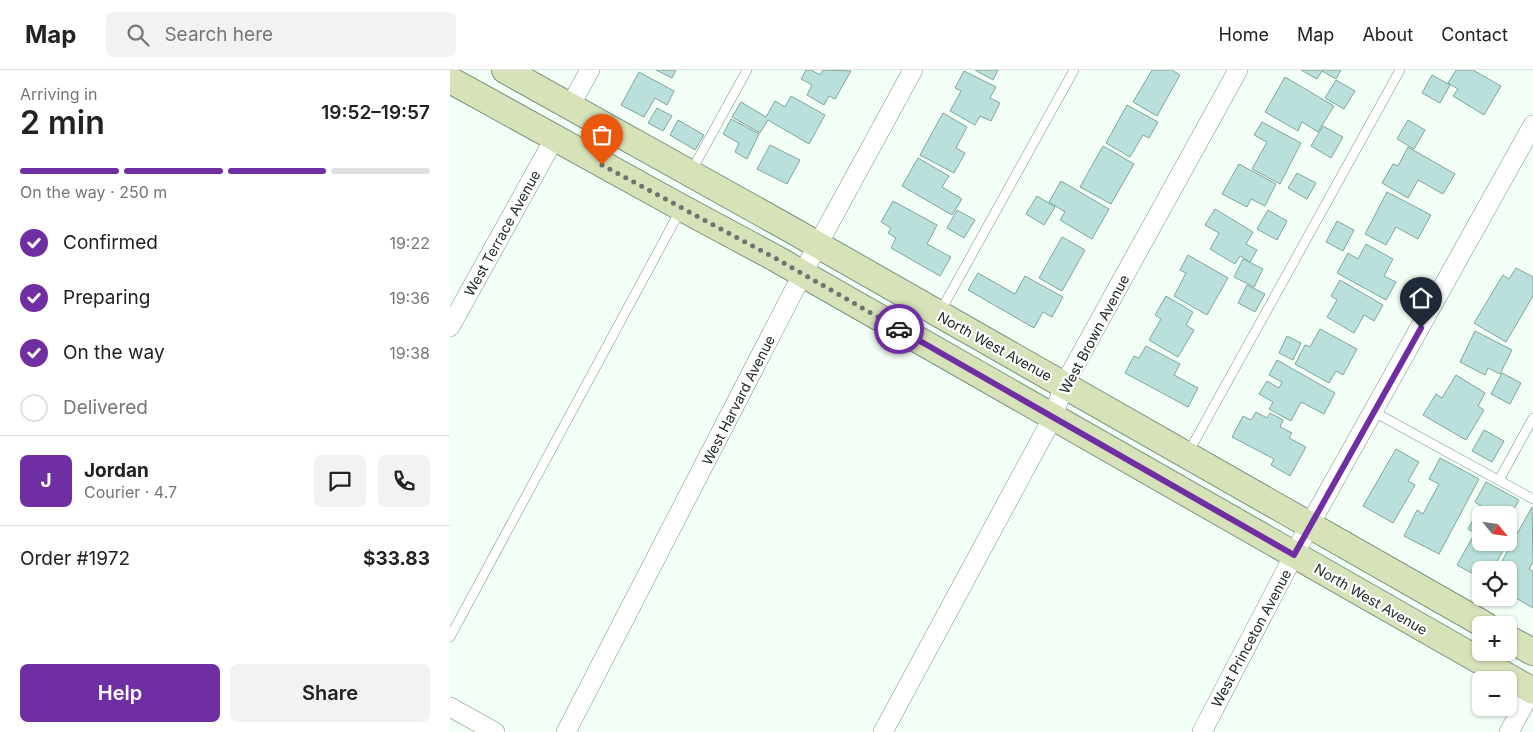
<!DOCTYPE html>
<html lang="en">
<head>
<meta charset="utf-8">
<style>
	body { margin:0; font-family:Inter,sans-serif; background:#f2f2f2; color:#222; height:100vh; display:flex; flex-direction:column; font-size:19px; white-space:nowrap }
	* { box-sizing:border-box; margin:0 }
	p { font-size:16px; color:#767676 }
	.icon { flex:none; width:28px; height:28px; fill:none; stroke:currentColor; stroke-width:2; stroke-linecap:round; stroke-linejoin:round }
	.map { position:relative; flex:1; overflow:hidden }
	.details { display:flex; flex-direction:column; background:#fff; width:450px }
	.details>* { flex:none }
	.needle { width:32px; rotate:119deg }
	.fabs { position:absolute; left:1022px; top:436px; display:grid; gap:10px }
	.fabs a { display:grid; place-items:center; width:45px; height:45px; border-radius:8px; background:#fff; box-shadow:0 1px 4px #0004; font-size:25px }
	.pin { position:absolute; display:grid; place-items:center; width:42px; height:42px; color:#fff; margin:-51px -21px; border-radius:50% 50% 50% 0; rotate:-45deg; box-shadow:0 0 5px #0007 }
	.pin .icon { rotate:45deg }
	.courier { position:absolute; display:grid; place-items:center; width:50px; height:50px; margin:-25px; border:4px solid #702ea3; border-radius:50%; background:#fff; color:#222; box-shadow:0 1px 6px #0007 }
	.overview em { font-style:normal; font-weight:600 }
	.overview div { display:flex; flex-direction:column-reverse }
	.overview { display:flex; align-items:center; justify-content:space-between; height:85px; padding:0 20px }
	h1 { font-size:32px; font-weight:600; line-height:38px }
	.bar { display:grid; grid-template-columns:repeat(4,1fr); gap:8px 5px; align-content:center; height:60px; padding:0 20px }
	.bar i { height:6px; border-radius:4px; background:#e0e0e0 }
	.bar .selected { background:#702ea3 }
	.bar p { grid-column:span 4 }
	.line { display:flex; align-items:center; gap:12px; padding:0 20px; border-top:1px solid #e0e0e0 }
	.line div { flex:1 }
	.round { display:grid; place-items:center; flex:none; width:52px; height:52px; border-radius:8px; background:#f2f2f2 }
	ol { padding:0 20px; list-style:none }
	li { display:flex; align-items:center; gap:15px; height:55px }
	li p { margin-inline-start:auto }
	li .icon { padding:5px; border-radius:50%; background:#702ea3; color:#fff; stroke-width:4 }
	li:last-child { color:#767676 }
	li i { width:28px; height:28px; border:2px solid #e0e0e0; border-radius:50% }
	.button { display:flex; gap:10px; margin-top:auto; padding:10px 20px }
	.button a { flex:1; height:58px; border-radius:8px; background:#702ea3; color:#fff; font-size:20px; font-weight:600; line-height:58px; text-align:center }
	.button a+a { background:#f2f2f2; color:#222 }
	header { display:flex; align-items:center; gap:30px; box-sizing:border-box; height:70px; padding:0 25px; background:#fff; border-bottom:1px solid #e0e0e0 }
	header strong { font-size:24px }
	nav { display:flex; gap:28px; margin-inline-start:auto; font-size:18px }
	.search { width:350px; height:45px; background:#f2f2f2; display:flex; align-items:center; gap:12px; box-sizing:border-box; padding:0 18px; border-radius:8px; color:#767676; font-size:19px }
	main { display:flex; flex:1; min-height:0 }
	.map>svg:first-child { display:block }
</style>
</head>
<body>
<header>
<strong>Map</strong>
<div class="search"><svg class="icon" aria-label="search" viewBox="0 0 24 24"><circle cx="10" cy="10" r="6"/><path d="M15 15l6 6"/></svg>Search here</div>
<nav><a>Home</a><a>Map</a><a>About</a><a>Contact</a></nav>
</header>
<main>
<section class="details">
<div class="overview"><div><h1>2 min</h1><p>Arriving in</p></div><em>19:52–19:57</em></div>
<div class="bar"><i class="selected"></i><i class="selected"></i><i class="selected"></i><i></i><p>On the way · 250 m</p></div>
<ol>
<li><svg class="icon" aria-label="check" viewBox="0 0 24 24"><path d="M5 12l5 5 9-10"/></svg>Confirmed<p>19:22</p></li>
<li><svg class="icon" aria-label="check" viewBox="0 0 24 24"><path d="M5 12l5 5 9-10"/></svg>Preparing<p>19:36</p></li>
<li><svg class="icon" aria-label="check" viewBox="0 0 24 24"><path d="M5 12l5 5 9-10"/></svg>On the way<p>19:38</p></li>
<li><i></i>Delivered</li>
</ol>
<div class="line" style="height:90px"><b class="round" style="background:#702ea3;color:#fff">J</b><div><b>Jordan</b><p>Courier · 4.7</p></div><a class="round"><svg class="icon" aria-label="chat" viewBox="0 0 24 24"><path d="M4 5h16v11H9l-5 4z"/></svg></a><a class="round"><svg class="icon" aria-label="phone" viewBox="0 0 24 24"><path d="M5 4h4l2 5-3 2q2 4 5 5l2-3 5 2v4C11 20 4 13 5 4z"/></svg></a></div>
<div class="line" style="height:65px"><div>Order #1972</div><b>$33.83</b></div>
<div class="button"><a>Help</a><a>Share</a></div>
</section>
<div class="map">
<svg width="1083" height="662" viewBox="0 0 1083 662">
	<rect width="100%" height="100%" fill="#f3fff6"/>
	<g fill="#b9e0da" stroke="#80a59f">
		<polygon points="206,0 226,0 222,8"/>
		<polygon points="356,0 361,0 370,5 373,0 401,1 385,29 379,26 374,35 357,25 362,15 351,9"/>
		<polygon points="525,0 548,0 543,10"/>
		<polygon points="702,0 722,0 730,5 707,46 683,32"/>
		<polygon points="851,0 891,0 886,9 872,1 867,9"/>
		<polygon points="1006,0 1023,0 1051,16 1034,45 1003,26 1008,19 998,13"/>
		<polygon points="514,1 546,17 540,28 550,33 541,51 530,46 525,55 500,41 511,21 505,18"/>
		<polygon points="189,2 224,21 217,35 205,28 194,47 171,35"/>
		<polygon points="982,5 1000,15 990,33 972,23"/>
		<polygon points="835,7 884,36 868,62 852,52 848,61 815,42"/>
		<polygon points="886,10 905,21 894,39 875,28"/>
		<polygon points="341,26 375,45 359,74 318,50 310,63 282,47 291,32 316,47 325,31 335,37"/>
		<polygon points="677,35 708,52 699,68 693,65 680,87 656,73"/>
		<polygon points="207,38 222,46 213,61 198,53"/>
		<polygon points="493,43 517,57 506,78 515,83 504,103 470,85"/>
		<polygon points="281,49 309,64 297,89 285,82 289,73 273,64"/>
		<polygon points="228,50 254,65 245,80 220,65"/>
		<polygon points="958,50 975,60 964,79 947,69"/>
		<polygon points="812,52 851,73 830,114 802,99 817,72 804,65"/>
		<polygon points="873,56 893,67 881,88 861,76"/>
		<polygon points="320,75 350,90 337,114 307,99"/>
		<polygon points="653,76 684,94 661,134 630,117"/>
		<polygon points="958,77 1005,104 993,124 968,110 958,128 932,113 943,94 948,96"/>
		<polygon points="468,88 499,106 492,117 512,129 502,145 452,116"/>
		<polygon points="789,94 826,114 815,136 801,129 797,137 772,124"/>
		<polygon points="847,103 866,113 857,129 838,118"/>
		<polygon points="611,111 659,139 642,169 610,150 615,142 599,132"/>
		<polygon points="937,122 981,145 968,169 946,157 936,175 915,164"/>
		<polygon points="587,126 605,137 594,155 576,144"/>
		<polygon points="443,131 487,155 477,174 501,187 490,206 441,178 446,168 438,163 441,158 431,152"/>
		<polygon points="765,139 803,162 796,174 807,180 800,192 790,186 785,194 760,179 769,163 755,155"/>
		<polygon points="507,140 525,150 514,168 497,158"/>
		<polygon points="818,140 837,151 827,170 807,159"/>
		<polygon points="887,151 904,160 893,181 876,172"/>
		<polygon points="612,167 635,180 612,221 589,208"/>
		<polygon points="916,174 943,189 934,206 946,212 936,230 887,203 898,183 908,189"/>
		<polygon points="738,185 778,208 757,245 724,226 736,203 730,200"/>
		<polygon points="793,189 813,199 804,217 784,207"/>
		<polygon points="1066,198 1083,207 1083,226 1056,272 1024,253 1053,205 1059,209"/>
		<polygon points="528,203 565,224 575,206 613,227 602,247 593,242 584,258 518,220"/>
		<polygon points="890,210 933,235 924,251 914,245 904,263 877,247 887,230 881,226"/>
		<polygon points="797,215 815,224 805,242 788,233"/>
		<polygon points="716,226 743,242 736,255 744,260 728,287 699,270 711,249 705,245"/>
		<polygon points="870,259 907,279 893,305 886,301 879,313 845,294 855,275 860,277"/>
		<polygon points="1025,261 1062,280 1050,304 1038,298 1035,305 1010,292"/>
		<polygon points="837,266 851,273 843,290 829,283"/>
		<polygon points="696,276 730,294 724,305 748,318 738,337 675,303 684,286 689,288"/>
		<polygon points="827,290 885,323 874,344 851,332 841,351 819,339 823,332 809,324 817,311 829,318 832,312 819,305"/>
		<polygon points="1052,303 1071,313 1060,334 1041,324"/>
		<polygon points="1006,305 1035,323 1028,336 1034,340 1016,370 973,345 986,324 992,328"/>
		<polygon points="806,342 817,348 820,343 833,350 830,357 842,363 839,368 856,377 840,406 821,395 824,389 782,367 793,346 801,350"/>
		<polygon points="1034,360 1054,371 1042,392 1022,381"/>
		<polygon points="946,379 969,392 958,411 965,415 943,453 913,436"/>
		<polygon points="990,388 1029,409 989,484 954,466 967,440 973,444 989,414 979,409"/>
		<polygon points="1036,412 1069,430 1059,448 1059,445 1031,445 1031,472 1058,472 1042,500 1031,500 1031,508 1007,495 1025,463 1018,459 1031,436 1025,432"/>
		<polygon points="1082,437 1083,492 1079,499 1083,501 1083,538 1059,524 1059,500 1047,500"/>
		<polygon points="1059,450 1067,455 1059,471"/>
	</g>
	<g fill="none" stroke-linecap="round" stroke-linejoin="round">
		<g stroke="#799482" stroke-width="10">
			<g id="service">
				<polyline points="242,100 297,0"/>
				<polyline points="490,242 624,0"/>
				<polyline points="924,342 1083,429"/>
				<polyline points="738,383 950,0"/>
				<polyline points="1049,410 1083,348"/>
				<polyline points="0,567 230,141"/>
			</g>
		</g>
		<g stroke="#799482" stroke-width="20">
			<g id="minor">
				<polyline points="120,36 140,0"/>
				<polyline points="0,257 104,69"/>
				<polyline points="0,637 45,662"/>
				<polyline points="116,662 367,176 463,0"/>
				<polyline points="433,662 603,347 614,315 788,0"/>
				<polyline points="752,662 859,456 1083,55"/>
				<polyline points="1059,662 1083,618"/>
			</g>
		</g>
		<g stroke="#799482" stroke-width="28">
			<g id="secondary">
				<polyline points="55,0 340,159 1035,555"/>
				<polyline points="0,10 232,138 325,188 1083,621"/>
				<polyline points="1059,569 1083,582"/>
			</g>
		</g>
		<use href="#service" stroke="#fff" stroke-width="9"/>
		<use href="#minor" stroke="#fff" stroke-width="19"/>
		<use href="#secondary" stroke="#d7e2b9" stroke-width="26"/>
	</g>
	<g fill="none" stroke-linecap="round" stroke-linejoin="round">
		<polyline stroke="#6a766e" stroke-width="5" stroke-dasharray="0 9" points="152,95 325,188 449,259"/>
		<polyline stroke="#702ea3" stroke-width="6" points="449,259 844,485 971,258"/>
	</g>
	<g text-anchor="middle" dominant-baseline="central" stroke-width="4.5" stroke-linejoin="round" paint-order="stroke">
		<g font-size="14" fill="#212c25" stroke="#fff">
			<text transform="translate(52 163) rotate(-61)">West Terrace Avenue</text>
			<text transform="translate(644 264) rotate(-62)">West Brown Avenue</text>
			<text transform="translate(545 276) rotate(29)">North West Avenue</text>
			<text transform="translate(288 330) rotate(-63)">West Harvard Avenue</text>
			<text transform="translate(921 529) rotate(30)">North West Avenue</text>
			<text transform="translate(801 568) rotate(-62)">West Princeton Avenue</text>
		</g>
	</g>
</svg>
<div class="fabs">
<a><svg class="needle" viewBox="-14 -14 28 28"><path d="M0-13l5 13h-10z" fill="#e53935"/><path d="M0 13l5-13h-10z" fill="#767676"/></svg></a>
<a><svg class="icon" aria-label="locate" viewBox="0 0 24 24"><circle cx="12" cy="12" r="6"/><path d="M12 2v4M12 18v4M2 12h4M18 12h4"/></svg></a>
<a>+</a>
<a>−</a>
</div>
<div class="pin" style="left:152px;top:95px;background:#ea580c"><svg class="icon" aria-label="bag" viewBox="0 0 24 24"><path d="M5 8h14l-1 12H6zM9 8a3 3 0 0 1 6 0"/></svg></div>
<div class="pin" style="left:971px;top:258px;background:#1f2937"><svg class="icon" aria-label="home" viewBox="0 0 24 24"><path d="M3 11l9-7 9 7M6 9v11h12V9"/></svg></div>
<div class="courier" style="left:449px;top:259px"><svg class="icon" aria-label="car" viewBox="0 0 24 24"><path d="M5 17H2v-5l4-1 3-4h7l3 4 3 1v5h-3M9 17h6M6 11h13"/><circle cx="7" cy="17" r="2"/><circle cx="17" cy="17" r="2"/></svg></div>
</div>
</main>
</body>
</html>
